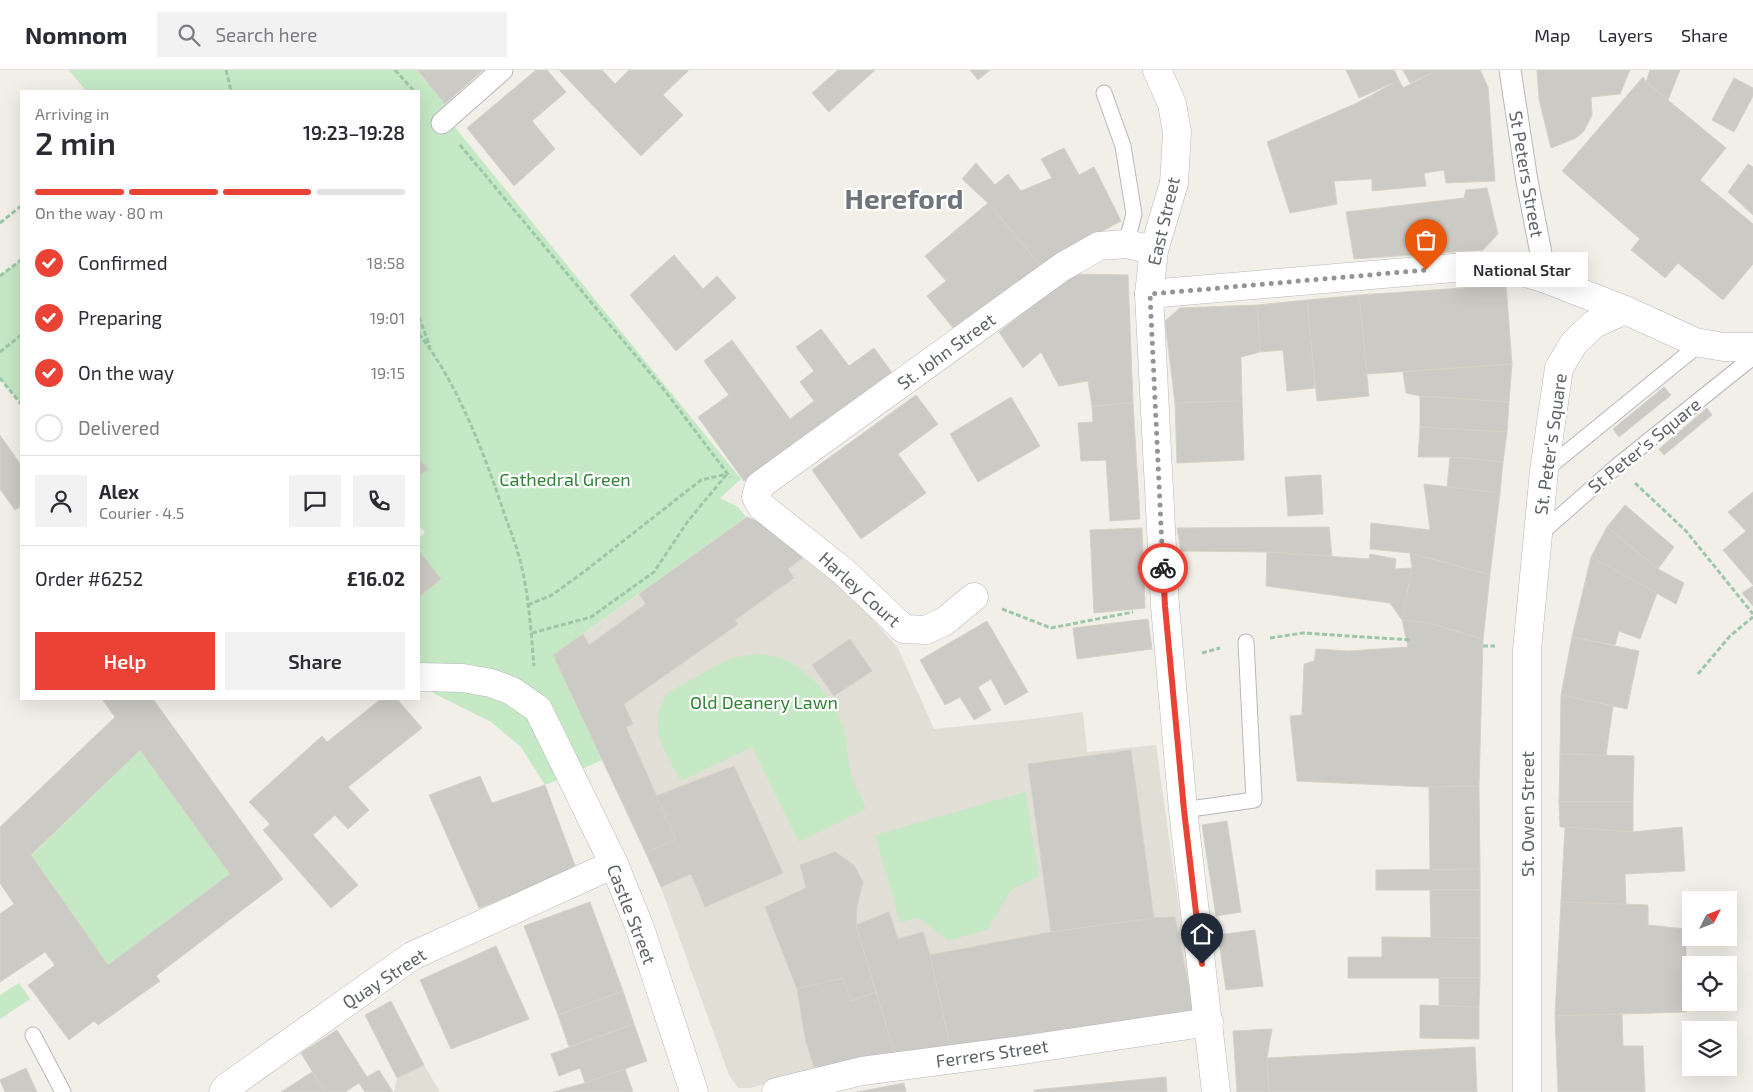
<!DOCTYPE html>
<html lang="en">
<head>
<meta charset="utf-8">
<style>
	body { margin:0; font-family:"Exo 2",sans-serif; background:#f2f2f3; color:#2b2b33; height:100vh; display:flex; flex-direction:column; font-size:19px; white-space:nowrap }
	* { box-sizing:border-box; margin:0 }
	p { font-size:16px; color:#7c7c81 }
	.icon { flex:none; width:28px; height:28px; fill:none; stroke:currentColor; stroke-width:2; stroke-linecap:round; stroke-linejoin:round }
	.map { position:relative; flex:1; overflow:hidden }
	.details { position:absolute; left:20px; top:20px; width:400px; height:610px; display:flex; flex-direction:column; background:#fff; border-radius:0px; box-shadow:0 5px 20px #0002 }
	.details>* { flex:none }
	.needle { width:32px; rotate:48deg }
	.buttons { position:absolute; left:1682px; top:821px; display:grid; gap:10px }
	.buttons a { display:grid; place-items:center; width:55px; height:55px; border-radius:0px; background:#fff; box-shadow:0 5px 20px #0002; font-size:25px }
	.pin { position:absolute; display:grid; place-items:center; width:42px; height:42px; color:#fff; margin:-51px -21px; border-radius:50% 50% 50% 0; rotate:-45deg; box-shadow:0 0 5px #0007 }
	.pin .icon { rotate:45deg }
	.courier { position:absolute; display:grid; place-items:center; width:50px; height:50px; margin:-25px; border:4px solid #ea4335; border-radius:50%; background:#fff; color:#222; box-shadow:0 1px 6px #0007 }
	.bubble { position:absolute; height:35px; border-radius:0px; background:#fff; box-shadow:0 5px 20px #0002; font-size:16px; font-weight:600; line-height:35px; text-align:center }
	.overview em { font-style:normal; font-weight:600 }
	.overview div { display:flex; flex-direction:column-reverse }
	.overview { display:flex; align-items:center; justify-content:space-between; height:85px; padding:0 15px }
	h1 { font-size:32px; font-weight:600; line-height:38px }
	.bar { display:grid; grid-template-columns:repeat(4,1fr); gap:8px 5px; align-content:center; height:60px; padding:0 15px }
	.bar i { height:6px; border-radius:4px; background:#e1e1e2 }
	.bar .active { background:#ea4335 }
	.bar p { grid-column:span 4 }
	.line { display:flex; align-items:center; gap:12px; padding:0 15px; border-top:1px solid #e1e1e2 }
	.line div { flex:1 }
	.round { display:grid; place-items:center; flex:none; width:52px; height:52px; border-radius:0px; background:#f2f2f3 }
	ol { padding:0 15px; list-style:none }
	li { display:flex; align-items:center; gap:15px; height:55px }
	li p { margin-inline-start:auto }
	li .icon { padding:5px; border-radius:50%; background:#ea4335; color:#fff; stroke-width:4 }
	li:last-child { color:#7c7c81 }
	li i { width:28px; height:28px; border:2px solid #e1e1e2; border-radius:50% }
	.primary-button { display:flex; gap:10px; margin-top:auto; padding:10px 15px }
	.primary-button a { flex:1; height:58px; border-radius:0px; background:#ea4335; color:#fff; font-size:20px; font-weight:600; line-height:58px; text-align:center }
	.primary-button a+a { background:#f2f2f3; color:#2b2b33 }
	header { display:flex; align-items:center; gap:30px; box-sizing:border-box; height:70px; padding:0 25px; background:#fff; border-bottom:1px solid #e1e1e2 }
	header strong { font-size:24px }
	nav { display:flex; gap:28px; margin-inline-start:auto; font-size:18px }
	.search { width:350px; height:45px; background:#f2f2f3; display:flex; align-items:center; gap:12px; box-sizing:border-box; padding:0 18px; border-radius:0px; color:#7c7c81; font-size:19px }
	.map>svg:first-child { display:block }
</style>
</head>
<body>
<header>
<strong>Nomnom</strong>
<div class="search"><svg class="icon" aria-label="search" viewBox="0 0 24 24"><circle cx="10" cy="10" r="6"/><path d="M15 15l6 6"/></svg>Search here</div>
<nav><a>Map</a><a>Layers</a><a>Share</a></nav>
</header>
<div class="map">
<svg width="1753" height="1022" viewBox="0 0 1753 1022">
	<rect width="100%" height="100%" fill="#f1efe8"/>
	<g fill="#e1ded6">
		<polygon points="747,447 807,484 867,543 898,578 934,659 1032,649 1083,642 1087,682 1156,675 1194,944 826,998 750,1018 738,1018 729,1005 659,812 553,585"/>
		<polygon points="424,995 440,1022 394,1022 397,1008"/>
	</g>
	<g fill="#c5e8c5">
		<polygon points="69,0 416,0 445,34 454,56 741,409 720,428 738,437 746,447 553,585 602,690 545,715 521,677 491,652 435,624 419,609 419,527 441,509 419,481 419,468 425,463 419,455 419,406 427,399 419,389 419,21 86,21"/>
		<polygon points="21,190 21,334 0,308 0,206"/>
		<path d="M757 584C767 585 778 586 787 591 811 602 833 629 842 654 848 669 846 684 850 699 853 713 861 726 866 739L799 772 752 677 681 711C669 689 650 662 661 636 662 633 664 627 666 625 672 619 692 610 700 605 720 593 732 586 757 584Z"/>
		<polygon points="140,680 230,804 108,895 31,786"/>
		<polygon points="1025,722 1039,806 1011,820 988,859 949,871 919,848 900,852 875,765"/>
		<polygon points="19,913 30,929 0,949 0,925"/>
	</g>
	<g fill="#cccac5" stroke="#d6d1c6" fill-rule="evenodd">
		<polygon points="417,0 483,0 445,34"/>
		<polygon points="536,0 547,0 566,22 532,51 555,79 514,116 467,58"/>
		<polygon points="559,0 602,0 615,14 629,0 689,0 663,25 683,45 641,86"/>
		<polygon points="838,0 875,0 829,42 812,23"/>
		<polygon points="970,0 990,0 978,10"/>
		<polygon points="1346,0 1394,0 1399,10 1359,28"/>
		<polygon points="1403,0 1437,0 1410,13"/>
		<polygon points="1437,0 1480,0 1488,17 1495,111 1446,113 1444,100 1424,103 1426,116 1372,121 1372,109 1334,111 1337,134 1290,143 1267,72 1357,33 1399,10 1403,18"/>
		<polygon points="1537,0 1630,0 1620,24 1591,27 1592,45 1584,61 1576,68 1551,78 1539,29"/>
		<polygon points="1650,0 1680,0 1668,30 1646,12"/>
		<polygon points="1643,7 1646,12 1726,78 1700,110 1753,154 1753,194 1723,230 1678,193 1665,208 1631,180 1640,169 1562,101"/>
		<polygon points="1734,8 1753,18 1753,26 1734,62 1712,50"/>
		<polygon points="1064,78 1079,105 1094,97 1121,151 1040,195 988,133 962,109 976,93 995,115 1008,104 1021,121 1052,108 1041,89"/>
		<polygon points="1748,94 1753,97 1753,145 1728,122"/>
		<polygon points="1487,118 1498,164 1483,180 1354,189 1346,142 1464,128 1466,120"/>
		<polygon points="988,133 1040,195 958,264 927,226 946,211 925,186"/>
		<polygon points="674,185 703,219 717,206 736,228 676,281 630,225"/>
		<polygon points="1074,204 1128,205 1133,333 1092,336 1088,311 1059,316 1041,282 1023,298 999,262"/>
		<polygon points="1506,215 1512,294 1367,304 1359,225"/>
		<polygon points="1359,225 1369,326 1317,331 1307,230"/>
		<polygon points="1307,230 1315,318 1287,321 1283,280 1260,282 1257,235"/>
		<polygon points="1257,235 1260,282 1241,287 1242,331 1175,333 1165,251 1180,238"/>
		<polygon points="821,259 849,296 874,278 893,304 744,411 698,347 729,325 704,291 732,270 790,349 814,331 800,312 814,301 796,277"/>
		<polygon points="1512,294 1509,332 1420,326 1406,323 1403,302"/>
		<polygon points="1664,317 1671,325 1619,367 1613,359"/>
		<polygon points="916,325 938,354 898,384 926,423 861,469 812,400"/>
		<polygon points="1420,326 1509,332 1507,362 1420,357"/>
		<polygon points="1011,327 1040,376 978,412 950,364"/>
		<polygon points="1242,331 1244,390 1177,393 1175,333"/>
		<polygon points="1133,333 1140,449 1110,451 1106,390 1081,391 1078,353 1093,352 1092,336"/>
		<polygon points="1707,338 1712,345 1664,385 1659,379"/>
		<polygon points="1420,357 1507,362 1503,392 1450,387 1418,387"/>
		<polygon points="0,365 21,395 21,436 15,440 0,419"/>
		<polygon points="1450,387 1503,392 1500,423 1447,417"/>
		<polygon points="419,389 428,399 419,406"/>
		<polygon points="1321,405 1323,444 1288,446 1285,407"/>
		<polygon points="1424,414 1500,423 1490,505 1410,483 1370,479 1371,453 1430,460"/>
		<polygon points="1753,422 1753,515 1723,480 1746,461 1728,442"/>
		<polygon points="1625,435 1674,477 1658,499 1607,457"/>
		<polygon points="747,447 779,460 807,484 788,499 794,508 735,550 738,554 624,634 633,654 626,657 676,769 646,783 553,585 583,564 589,575 646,534 639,524"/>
		<polygon points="1329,457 1332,486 1267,482 1181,481 1177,458"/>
		<polygon points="1607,457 1658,499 1684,513 1676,534 1591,487"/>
		<polygon points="1142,458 1145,538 1094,543 1090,460"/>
		<polygon points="419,481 441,509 419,527"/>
		<polygon points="1267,482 1369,489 1370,484 1396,489 1395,499 1412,498 1402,550 1390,533 1266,516"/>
		<polygon points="1410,483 1490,505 1483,569 1429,553 1402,550 1412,498"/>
		<polygon points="1591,487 1657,523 1640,569 1619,561 1615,575 1572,567"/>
		<polygon points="1753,516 1753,536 1742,523"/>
		<polygon points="1148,549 1152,579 1077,589 1073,558"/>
		<polygon points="1402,550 1429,553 1483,569 1479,716 1429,717 1297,711 1290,646 1302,645 1304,594 1314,591 1316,579 1349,581 1408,577"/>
		<polygon points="987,551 1028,622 1005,635 991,609 978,617 991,640 974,650 960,627 945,635 920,590"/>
		<polygon points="1572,567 1639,581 1627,639 1561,625"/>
		<polygon points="850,569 872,601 834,626 812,595"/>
		<polygon points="1561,625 1613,636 1606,685 1560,684"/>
		<path d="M102 629H153L283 809 156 906 160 911 98 955 94 951 69 970 28 915 55 895 45 882 0 912V844L14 834 0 813V757L115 647ZM140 680 230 804 108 895 31 785Z"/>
		<polygon points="381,629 397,629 422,658 348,717 369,740 348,759 335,745 313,765 358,815 331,838 263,760 270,754 249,732 322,666 327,672"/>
		<polygon points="1131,680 1154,848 1051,862 1028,694"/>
		<polygon points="1560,684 1634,686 1633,732 1559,732"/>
		<polygon points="734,696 783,803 705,837 691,804 661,817 646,783 676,769 656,726"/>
		<polygon points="480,706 492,733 545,715 577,801 479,838 429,725"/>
		<polygon points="1479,716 1480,799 1430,800 1429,717"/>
		<polygon points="1559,732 1633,732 1633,762 1560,757"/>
		<polygon points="1227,751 1241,842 1216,846 1202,755"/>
		<polygon points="1565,757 1633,762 1682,757 1685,801 1625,804 1626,835 1561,832"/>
		<polygon points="835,782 854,795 863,812 857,836 856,855 876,922 851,931 843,908 797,919 765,837 806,818 800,795"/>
		<polygon points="1480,799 1480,820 1376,820 1376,800"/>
		<polygon points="1430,820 1480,820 1480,868 1431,868"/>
		<polygon points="590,832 623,921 558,945 524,856"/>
		<polygon points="1561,832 1648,835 1648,855 1686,859 1686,942 1555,946"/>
		<polygon points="889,842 898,869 923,862 930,885 949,971 955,980 896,988 856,855"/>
		<polygon points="1175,847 1194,944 955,980 949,971 930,885 1051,862 1154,848"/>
		<polygon points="1255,860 1263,916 1226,920 1218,865"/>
		<polygon points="1382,867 1480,868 1480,908 1348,908 1348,887 1382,887"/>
		<polygon points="496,876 529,949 451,979 420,910"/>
		<polygon points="843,908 851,931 876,922 896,988 815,1001 805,968 797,919"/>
		<polygon points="1439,908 1480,908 1479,937 1439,936"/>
		<polygon points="623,921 634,954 569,977 558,945"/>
		<polygon points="391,931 424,995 397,1008 365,945"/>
		<polygon points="1420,935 1479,937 1479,969 1420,968"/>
		<polygon points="1622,944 1623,976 1643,976 1645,1022 1558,1022 1555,946"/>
		<polygon points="634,954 647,991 585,1013 580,998 559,1006 551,984"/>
		<polygon points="1272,959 1267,988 1269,1022 1237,1022 1233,961"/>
		<polygon points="337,960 367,1007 379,1000 393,1022 365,1022 359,1013 345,1022 325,1022 301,983"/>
		<polygon points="1475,977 1477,1022 1269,1022 1267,988"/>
		<polygon points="26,998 37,1022 5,1022 0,1010"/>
		<polygon points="625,999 633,1022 553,1022 585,1013"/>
		<polygon points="312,1002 325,1022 281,1022"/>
		<polygon points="1166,1007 1167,1022 1034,1022 1034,1020"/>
		<polygon points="904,1013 906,1022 857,1022"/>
	</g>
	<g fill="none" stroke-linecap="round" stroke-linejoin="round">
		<g stroke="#b5b8bc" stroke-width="17">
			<g id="service">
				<polyline points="1104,23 1123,76 1134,144 1126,174"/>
				<polyline points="1544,401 1701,273"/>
				<polyline points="1539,465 1617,396 1753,287"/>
				<polyline points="1183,740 1254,730 1246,572"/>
				<polyline points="33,965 63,1022"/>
			</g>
		</g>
		<g stroke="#b5b8bc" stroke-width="23">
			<g id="pedestrian">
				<polyline points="1510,0 1527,111 1546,209"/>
				<polyline points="442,53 502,0"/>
			</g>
		</g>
		<g stroke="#b5b8bc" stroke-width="29">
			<g id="minor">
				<polyline points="1157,0 1172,34 1177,62 1174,113 1154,180 1149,224 1165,536 1183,740 1216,1022"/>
				<polyline points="1149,224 1465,197 1519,201 1546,209 1625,240 1695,272 1724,277 1753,277"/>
				<polyline points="974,527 945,551 926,560 904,559 844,502 761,436 756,427 759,416 1062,197 1099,176 1126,174 1154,180"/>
				<polyline points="419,607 463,608 491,613 512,621 538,639 614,794 640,858 694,1022"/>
				<polyline points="223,1022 227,1017 412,886 614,794"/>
				<polyline points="776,1022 862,1001 1015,981 1209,952"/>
				<polyline points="1527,1022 1527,580 1544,401 1559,298 1574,273 1594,254 1625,240"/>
			</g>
		</g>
		<g stroke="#9cc7a9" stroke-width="3" stroke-dasharray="5 2.5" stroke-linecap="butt">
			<polyline points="226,0 231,21"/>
			<polyline points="395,0 414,21"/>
			<polyline points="460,75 665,321 730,407"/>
			<polyline points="0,153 21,136"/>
			<polyline points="0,206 21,190"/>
			<polyline points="419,247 430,277"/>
			<path d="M419 264C457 312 485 385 504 443 510 460 517 477 521 494 529 527 531 562 534 596"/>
			<polyline points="0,282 21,265"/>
			<polyline points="0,308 21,334"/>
			<polyline points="1635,413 1686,461 1753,544"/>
			<polyline points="528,535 552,525 585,501 701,410 727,404"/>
			<polyline points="1002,539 1051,558 1133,542"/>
			<polyline points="532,563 591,547 654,502 688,451 727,404"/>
			<polyline points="1270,568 1303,563 1412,570"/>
			<polyline points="1483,576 1495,576"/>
			<polyline points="1202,583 1220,578"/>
			<polyline points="1698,604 1730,566 1753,547"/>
		</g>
		<use href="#service" stroke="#fff" stroke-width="15"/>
		<use href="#pedestrian" stroke="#fff" stroke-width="21"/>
		<use href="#minor" stroke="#fff" stroke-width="28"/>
	</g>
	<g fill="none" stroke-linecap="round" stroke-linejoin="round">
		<polyline stroke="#929495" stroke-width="5" stroke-dasharray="0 9" points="1163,498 1150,224 1426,200"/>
		<polyline stroke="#ea4335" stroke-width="6" points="1163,498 1165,536 1184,740 1202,894"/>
	</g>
	<g text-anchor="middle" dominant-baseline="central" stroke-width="4.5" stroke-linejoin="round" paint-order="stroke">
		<g font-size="18" fill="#5f6368" stroke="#fff">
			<text transform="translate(1527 104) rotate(80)">St Peters Street</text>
			<text transform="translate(1163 151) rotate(-77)">East Street</text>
			<text transform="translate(946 281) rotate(-36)">St. John Street</text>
			<text transform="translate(1550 374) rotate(-82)">St. Peter's Square</text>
			<text transform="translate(1644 375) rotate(-39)">St Peter's Square</text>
			<text transform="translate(860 519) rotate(42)">Harley Court</text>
			<text transform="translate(1527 744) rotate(-90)">St. Owen Street</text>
			<text transform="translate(632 844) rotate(69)">Castle Street</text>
			<text transform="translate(384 908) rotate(-33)">Quay Street</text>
			<text transform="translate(992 983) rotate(-8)">Ferrers Street</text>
		</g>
		<g font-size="18" fill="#348238" stroke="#fff">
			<text x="565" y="409">Cathedral Green</text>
			<text x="764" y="632">Old Deanery Lawn</text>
		</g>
		<g font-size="28" font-weight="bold" fill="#70757a" stroke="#fff">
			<text x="904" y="128">Hereford</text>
		</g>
	</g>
</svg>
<div class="buttons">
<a><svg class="needle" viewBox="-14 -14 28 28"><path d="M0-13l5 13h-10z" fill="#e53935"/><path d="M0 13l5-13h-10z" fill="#7c7c81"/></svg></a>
<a><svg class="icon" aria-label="locate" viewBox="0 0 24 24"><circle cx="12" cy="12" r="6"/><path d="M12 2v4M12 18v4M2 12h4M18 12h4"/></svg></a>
<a><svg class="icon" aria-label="layers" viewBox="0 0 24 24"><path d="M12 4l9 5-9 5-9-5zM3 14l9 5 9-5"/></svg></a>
</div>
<div class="pin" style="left:1426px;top:200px;background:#ea580c"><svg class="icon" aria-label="bag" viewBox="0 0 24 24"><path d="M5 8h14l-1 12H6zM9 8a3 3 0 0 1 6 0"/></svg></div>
<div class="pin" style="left:1202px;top:894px;background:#1f2937"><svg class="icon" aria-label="home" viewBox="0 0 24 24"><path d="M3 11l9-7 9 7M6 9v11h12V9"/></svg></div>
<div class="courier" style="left:1163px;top:498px"><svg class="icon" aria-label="bike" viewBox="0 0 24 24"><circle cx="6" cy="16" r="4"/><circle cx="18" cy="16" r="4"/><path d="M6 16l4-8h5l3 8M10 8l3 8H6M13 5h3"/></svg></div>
<div class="bubble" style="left:1456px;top:182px;width:132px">National Star</div>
<section class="details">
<div class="overview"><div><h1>2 min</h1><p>Arriving in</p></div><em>19:23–19:28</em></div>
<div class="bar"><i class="active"></i><i class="active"></i><i class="active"></i><i></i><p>On the way · 80 m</p></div>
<ol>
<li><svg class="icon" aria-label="check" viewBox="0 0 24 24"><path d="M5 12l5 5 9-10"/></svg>Confirmed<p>18:58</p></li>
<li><svg class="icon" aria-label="check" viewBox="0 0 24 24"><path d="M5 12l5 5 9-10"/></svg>Preparing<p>19:01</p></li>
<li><svg class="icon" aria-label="check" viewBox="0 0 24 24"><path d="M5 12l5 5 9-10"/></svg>On the way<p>19:15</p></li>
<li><i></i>Delivered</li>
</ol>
<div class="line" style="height:90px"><a class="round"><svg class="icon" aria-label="person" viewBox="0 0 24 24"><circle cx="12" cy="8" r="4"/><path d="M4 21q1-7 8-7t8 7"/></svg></a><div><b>Alex</b><p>Courier · 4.5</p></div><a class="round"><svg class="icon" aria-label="chat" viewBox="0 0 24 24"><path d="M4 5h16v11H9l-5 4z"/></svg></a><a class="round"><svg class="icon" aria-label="phone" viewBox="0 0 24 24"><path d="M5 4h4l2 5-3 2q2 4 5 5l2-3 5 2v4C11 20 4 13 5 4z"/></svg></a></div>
<div class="line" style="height:65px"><div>Order #6252</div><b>£16.02</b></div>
<div class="primary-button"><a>Help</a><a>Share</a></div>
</section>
</div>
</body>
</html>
